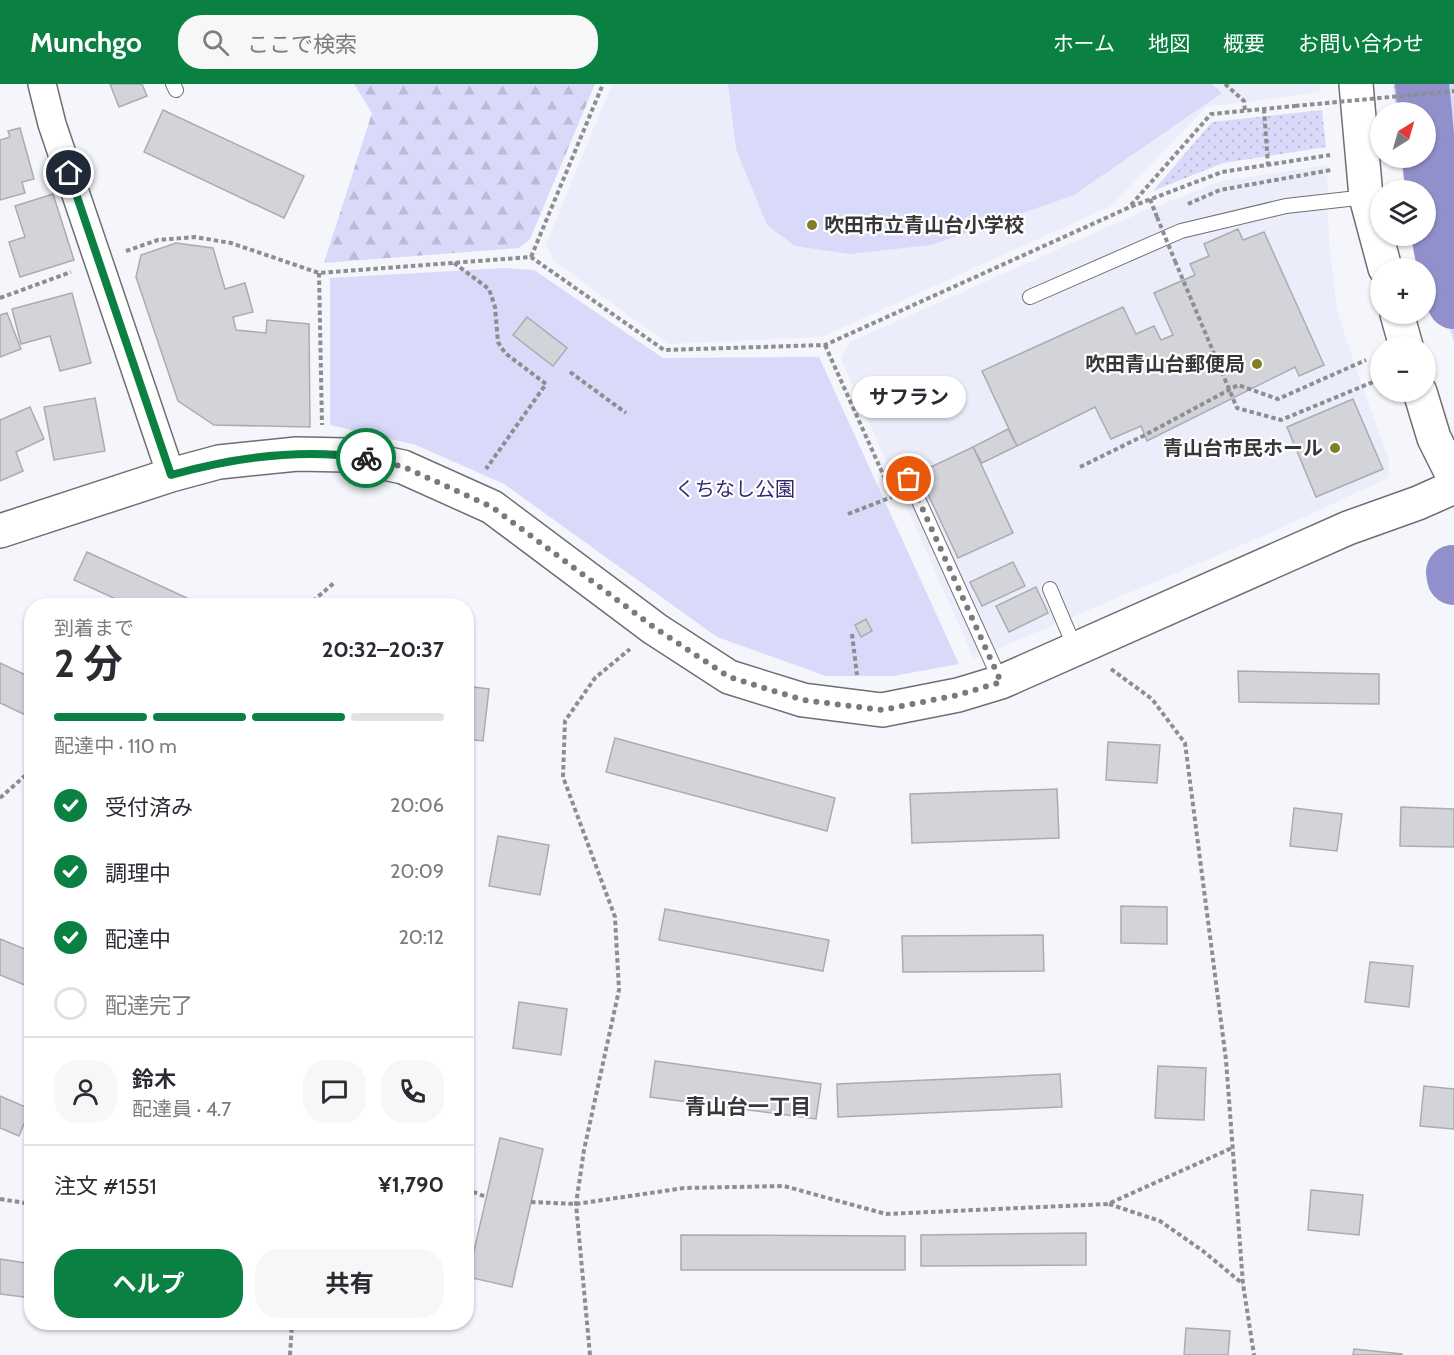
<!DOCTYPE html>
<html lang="ja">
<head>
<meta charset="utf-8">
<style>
	body { margin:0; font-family:Cabin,"Noto Sans JP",sans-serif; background:#f7f7f7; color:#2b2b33; height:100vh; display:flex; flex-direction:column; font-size:22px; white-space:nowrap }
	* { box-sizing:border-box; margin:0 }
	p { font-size:20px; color:#7c7c81 }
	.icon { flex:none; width:33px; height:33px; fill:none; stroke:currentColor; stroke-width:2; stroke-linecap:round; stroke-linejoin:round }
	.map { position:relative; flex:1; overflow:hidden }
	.sheet { position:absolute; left:24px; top:514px; width:450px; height:732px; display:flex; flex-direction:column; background:#fff; border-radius:24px; box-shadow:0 2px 4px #0004 }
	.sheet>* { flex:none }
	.needle { width:39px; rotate:37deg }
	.controls { position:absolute; left:1370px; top:18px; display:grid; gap:12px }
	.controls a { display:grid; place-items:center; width:66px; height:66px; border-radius:50%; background:#fff; box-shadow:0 2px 4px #0004; font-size:30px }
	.pin { position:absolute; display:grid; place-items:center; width:51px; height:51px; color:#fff; margin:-26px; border:3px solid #fff; border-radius:50%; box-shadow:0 2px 6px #0007 }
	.courier { position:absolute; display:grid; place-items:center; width:60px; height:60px; margin:-30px; border:4px solid #0b8043; border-radius:50%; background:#fff; color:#222; box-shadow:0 2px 8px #0007 }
	.bubble { position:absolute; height:42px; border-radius:21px; background:#fff; box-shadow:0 2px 4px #0004; font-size:20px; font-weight:700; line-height:42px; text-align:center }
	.headline em { font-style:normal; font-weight:700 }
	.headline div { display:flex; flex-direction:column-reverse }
	.headline { display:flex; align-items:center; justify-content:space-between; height:102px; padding:0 30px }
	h1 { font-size:39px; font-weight:700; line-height:45px }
	.bar { display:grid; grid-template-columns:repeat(4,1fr); gap:9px 6px; align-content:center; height:72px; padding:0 30px }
	.bar i { height:8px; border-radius:4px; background:#e1e1e2 }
	.bar .on { background:#0b8043 }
	.bar p { grid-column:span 4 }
	.line { display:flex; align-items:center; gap:15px; padding:0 30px; border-top:2px solid #e1e1e2 }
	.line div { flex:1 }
	.round { display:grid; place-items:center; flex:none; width:63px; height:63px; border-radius:24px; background:#f7f7f7 }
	ol { padding:0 30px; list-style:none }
	li { display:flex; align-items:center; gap:18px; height:66px }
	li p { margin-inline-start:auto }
	li .icon { padding:6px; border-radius:50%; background:#0b8043; color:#fff; stroke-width:4 }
	li:last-child { color:#7c7c81 }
	li i { width:33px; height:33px; border:3px solid #e1e1e2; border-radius:50% }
	.button { display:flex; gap:12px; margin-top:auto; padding:12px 30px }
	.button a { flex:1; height:69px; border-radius:24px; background:#0b8043; color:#fff; font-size:24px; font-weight:700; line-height:69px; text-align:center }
	.button a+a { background:#f7f7f7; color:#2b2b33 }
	header { display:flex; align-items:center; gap:36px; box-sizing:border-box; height:84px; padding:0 30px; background:#0b8043; color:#fff }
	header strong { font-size:28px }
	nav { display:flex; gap:33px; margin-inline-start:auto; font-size:21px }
	.search { width:420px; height:54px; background:#f7f7f7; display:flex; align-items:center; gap:15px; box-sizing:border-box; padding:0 21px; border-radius:24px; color:#7c7c81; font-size:22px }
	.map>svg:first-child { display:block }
</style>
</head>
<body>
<header>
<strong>Munchgo</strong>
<div class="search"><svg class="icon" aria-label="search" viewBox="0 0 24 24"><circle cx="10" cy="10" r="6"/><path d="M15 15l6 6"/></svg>ここで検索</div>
<nav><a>ホーム</a><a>地図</a><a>概要</a><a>お問い合わせ</a></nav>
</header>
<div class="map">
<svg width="1454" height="1271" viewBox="0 0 1454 1271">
	<defs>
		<pattern id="grass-dots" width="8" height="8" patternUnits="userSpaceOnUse" patternTransform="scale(1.5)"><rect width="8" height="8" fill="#d9d9f9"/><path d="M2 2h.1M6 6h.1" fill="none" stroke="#bbbbd6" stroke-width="1.8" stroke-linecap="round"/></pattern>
		<pattern id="forest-firs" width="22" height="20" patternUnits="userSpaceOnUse" patternTransform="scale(1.5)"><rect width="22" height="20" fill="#d9d9f9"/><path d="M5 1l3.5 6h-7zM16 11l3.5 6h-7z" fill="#bbbbd6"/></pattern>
	</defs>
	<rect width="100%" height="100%" fill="#f5f6fb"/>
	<g fill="#ecedfa">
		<polygon points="612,0 1320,0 1321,8 1206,23 1111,122 822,253 668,260 554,177 546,160"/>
		<polygon points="1327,81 1329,156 1337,225 1357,288 1389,376 1388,394 1279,445 974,575 841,275 850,258 1146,126 1222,97"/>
	</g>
	<g fill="url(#grass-dots)">
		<polygon points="1393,0 1454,0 1454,258 1436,201 1416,152 1425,152 1425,106 1405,106 1401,74 1425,74 1425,28 1396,28"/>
		<polygon points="1322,26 1326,63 1223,79 1153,107 1212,38"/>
	</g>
	<polygon fill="url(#forest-firs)" points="354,0 595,0 530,155 519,164 324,179 372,29"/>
	<g fill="#d9d9f9">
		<polygon points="728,0 1212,0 1222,9 1074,111 931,161 850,170 795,162 767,141 736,65"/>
		<polygon points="504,184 534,186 663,274 819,273 959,580 893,592 826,592 717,553 504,400 416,361 330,341 330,194"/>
	</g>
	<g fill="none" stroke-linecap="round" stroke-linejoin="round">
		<g stroke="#9290cb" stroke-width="54">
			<path d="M1422 0C1430 69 1432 152 1454 218"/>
			<polyline points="1453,488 1454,494"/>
		</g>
	</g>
	<g fill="#d3d4d9" stroke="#ababb0" stroke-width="1.5">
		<polygon points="110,0 142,0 147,12 119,23"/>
		<polygon points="163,26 304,92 284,134 144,68"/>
		<polygon points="20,44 34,95 22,98 25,109 0,116 0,56 10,53 8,47"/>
		<polygon points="53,110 74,176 20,193 9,158 25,153 15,122"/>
		<polygon points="1238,145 1243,156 1264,148 1324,281 1299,292 1295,283 1147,357 1141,342 1111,355 1095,323 1017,362 982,287 1123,223 1136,250 1154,242 1161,256 1173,251 1154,209 1195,191 1190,180 1209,172 1204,160"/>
		<polygon points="176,159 213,164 225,205 245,199 253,228 233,233 236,246 266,249 267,236 309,240 310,343 214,341 178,317 136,193 141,171"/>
		<polygon points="72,209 91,279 60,287 50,252 21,260 12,225"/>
		<polygon points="7,229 21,265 0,273 0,231"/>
		<polygon points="527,233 567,264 553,282 513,251"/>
		<polygon points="95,314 105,367 54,376 44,323"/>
		<polygon points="1353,315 1383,385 1316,413 1287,343"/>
		<polygon points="30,323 44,355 16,368 23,387 0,397 0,336"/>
		<polygon points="1008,345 1017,362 982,379 973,363"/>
		<polygon points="973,363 1013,449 958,474 918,389"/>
		<polygon points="87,468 198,519 196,522 131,522 74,496"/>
		<polygon points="1013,478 1025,502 982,522 970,498"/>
		<polygon points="1036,503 1048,529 1009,548 996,522"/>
		<polygon points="866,535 872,547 861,553 855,541"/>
		<polygon points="0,579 32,594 32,634 0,619"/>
		<polygon points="1238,587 1379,590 1379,620 1239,618"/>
		<polygon points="466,602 489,605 483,657 466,655"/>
		<polygon points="615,654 835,714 827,747 606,688"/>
		<polygon points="1108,658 1160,661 1157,699 1106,696"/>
		<polygon points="1057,705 1059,754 912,759 910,710"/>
		<polygon points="1401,723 1454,725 1454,763 1400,762"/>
		<polygon points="1294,724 1342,730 1337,767 1290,762"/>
		<polygon points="498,752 549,761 540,811 489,802"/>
		<polygon points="1121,822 1167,823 1167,860 1121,859"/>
		<polygon points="665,825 829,856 823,887 659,856"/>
		<polygon points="1043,851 1044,887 903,888 902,852"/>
		<polygon points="0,855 32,868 32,904 0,891"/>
		<polygon points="1370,878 1413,882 1409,923 1365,918"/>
		<polygon points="519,918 567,925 561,971 513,964"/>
		<polygon points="655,977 821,1000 816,1035 650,1013"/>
		<polygon points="1158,982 1206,984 1204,1036 1155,1034"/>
		<polygon points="1060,990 1062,1023 838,1033 837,1000"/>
		<polygon points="1424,1002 1454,1005 1454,1045 1420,1042"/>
		<polygon points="0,1012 30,1025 19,1052 0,1044"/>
		<polygon points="500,1054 543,1065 512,1203 468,1193"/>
		<polygon points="1311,1106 1363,1111 1359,1151 1308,1146"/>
		<polygon points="1086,1149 1086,1181 921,1182 921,1151"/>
		<polygon points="681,1151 905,1152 905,1186 681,1186"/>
		<polygon points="0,1175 32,1180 32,1214 0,1210"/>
		<polygon points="1186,1244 1230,1247 1228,1271 1184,1271"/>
		<polygon points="1354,1265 1402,1270 1402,1271 1353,1271"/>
	</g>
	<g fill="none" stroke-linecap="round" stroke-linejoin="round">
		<g stroke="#6e6e73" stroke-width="16">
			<g id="service">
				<polyline points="173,0 176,6"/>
				<polyline points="1030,213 1181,147 1286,122 1366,113"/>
				<polyline points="909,395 1001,598"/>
				<polyline points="1050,505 1075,564"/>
			</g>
		</g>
		<g stroke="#6e6e73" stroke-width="30">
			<polyline id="minor" points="42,0 52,40 171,391"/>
		</g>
		<g stroke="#6e6e73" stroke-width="36">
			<g id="tertiary">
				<polyline points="1356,0 1366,113 1385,184"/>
				<polyline points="1397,230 1406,262"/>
				<polyline points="1420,308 1434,354 1454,394"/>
				<polyline points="0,447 171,391 219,378 297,370 346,371 403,383 492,423 655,545 729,593 803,616 882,626 958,611 1001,598 1348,444 1418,419 1454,403"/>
			</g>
		</g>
		<g stroke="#8e8e92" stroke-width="4" stroke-dasharray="4.5 3" stroke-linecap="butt">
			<polyline points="1225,0 1244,17 1245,27"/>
			<polyline points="1264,25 1268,81"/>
			<polyline points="1150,115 1157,133"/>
			<polyline points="1188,120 1220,106 1331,86"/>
			<polyline points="1131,121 1211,30 1295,22"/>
			<polyline points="126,167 158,156 195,153 231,159 319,189 531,173 664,266 825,261 1130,123 1222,88 1330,71"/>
			<polyline points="531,173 603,0"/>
			<polyline points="1175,177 1237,324 1281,336 1373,298"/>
			<polyline points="454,179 489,205 495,223 498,258 505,269 546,300 486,385"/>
			<polyline points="319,189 322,341"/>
			<polyline points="0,214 71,188"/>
			<polyline points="825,261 886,397"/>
			<polyline points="570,288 626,329"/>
			<polyline points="1080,383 1145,351 1238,301 1278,315 1366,276"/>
			<polyline points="848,430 892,413"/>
			<polyline points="307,522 334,499"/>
			<polyline points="852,550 857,591"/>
			<polyline points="1111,585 1152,615 1185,659 1226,976 1243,1200 1254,1271"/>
			<polyline points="0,714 26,691 32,689"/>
			<polyline points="466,1105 486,1113"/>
			<polyline points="0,1115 32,1120"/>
			<polyline points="531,1118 576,1120 684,1104 784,1102 886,1130 1108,1120 1232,1064"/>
			<polyline points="1109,1120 1160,1137 1203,1167 1243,1200"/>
			<polyline points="290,1271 292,1239"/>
			<polyline points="590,1271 576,1120 584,1066 619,906 615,833 563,693 565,637 595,594 630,565"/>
		</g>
		<use href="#service" stroke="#fff" stroke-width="14"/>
		<use href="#minor" stroke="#fff" stroke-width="27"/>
		<use href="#tertiary" stroke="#fff" stroke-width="33"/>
		<g stroke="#8e8e92" stroke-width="4" stroke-dasharray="4.5 3" stroke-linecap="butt">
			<polyline points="1295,22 1454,7"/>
			<polyline points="1157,133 1175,177"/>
		</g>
	</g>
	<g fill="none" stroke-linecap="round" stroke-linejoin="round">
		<polyline stroke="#7a7a7e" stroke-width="6" stroke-dasharray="0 10.8" points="366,374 404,383 492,423 655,544 729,593 803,616 882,626 958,611 1001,598 909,395"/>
		<path stroke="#0b8043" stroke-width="8" d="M69 89 171 391C235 373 300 364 366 374"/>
	</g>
	<g fill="#837d23" stroke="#fff" stroke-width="2">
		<circle cx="812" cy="141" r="6"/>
		<circle cx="1257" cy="280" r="6"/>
		<circle cx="1335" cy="364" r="6"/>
	</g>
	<g text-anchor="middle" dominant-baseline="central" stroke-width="4.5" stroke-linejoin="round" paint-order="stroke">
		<g font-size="20" font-weight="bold" fill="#38383b" stroke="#fff" text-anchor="end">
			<text x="824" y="141" text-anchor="start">吹田市立青山台小学校</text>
			<text x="1245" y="280">吹田青山台郵便局</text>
			<text x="1323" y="364">青山台市民ホール</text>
		</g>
		<g font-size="20" fill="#342970" stroke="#fff">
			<text x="735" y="405">くちなし公園</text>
		</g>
		<g font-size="21" font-weight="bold" fill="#38383b" stroke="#fff">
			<text x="748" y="1022">青山台一丁目</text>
		</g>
	</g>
</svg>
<div class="controls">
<a><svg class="needle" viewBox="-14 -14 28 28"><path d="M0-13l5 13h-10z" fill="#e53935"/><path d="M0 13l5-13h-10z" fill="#7c7c81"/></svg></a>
<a><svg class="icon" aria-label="layers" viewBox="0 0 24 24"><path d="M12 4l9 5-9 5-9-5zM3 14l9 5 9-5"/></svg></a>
<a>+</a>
<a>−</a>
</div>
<div class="pin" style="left:909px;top:395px;background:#ea580c"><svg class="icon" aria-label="bag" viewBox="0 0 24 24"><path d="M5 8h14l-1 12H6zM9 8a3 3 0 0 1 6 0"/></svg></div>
<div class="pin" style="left:69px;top:89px;background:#1f2937"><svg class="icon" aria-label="home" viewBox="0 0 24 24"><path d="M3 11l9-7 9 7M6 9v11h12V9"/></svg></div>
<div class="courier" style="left:366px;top:374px"><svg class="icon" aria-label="bike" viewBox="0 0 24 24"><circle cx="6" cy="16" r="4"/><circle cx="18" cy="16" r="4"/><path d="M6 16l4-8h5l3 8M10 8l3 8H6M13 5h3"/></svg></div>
<div class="bubble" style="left:852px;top:292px;width:114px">サフラン</div>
<section class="sheet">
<div class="headline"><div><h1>2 分</h1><p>到着まで</p></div><em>20:32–20:37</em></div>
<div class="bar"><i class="on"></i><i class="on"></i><i class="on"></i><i></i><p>配達中 · 110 m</p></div>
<ol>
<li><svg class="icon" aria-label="check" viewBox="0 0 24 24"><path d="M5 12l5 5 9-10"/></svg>受付済み<p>20:06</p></li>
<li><svg class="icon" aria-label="check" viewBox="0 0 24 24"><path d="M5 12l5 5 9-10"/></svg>調理中<p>20:09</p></li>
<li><svg class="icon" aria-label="check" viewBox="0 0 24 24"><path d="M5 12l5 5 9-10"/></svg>配達中<p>20:12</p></li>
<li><i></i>配達完了</li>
</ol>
<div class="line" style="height:108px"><a class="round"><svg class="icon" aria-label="person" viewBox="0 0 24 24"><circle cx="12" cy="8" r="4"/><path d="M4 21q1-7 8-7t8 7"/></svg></a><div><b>鈴木</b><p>配達員 · 4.7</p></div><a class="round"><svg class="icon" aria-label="chat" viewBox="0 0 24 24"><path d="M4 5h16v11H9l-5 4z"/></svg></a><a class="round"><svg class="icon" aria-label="phone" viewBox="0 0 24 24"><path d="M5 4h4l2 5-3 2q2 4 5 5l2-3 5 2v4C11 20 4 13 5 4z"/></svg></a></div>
<div class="line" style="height:78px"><div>注文 #1551</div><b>¥1,790</b></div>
<div class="button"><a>ヘルプ</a><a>共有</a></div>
</section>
</div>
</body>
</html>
